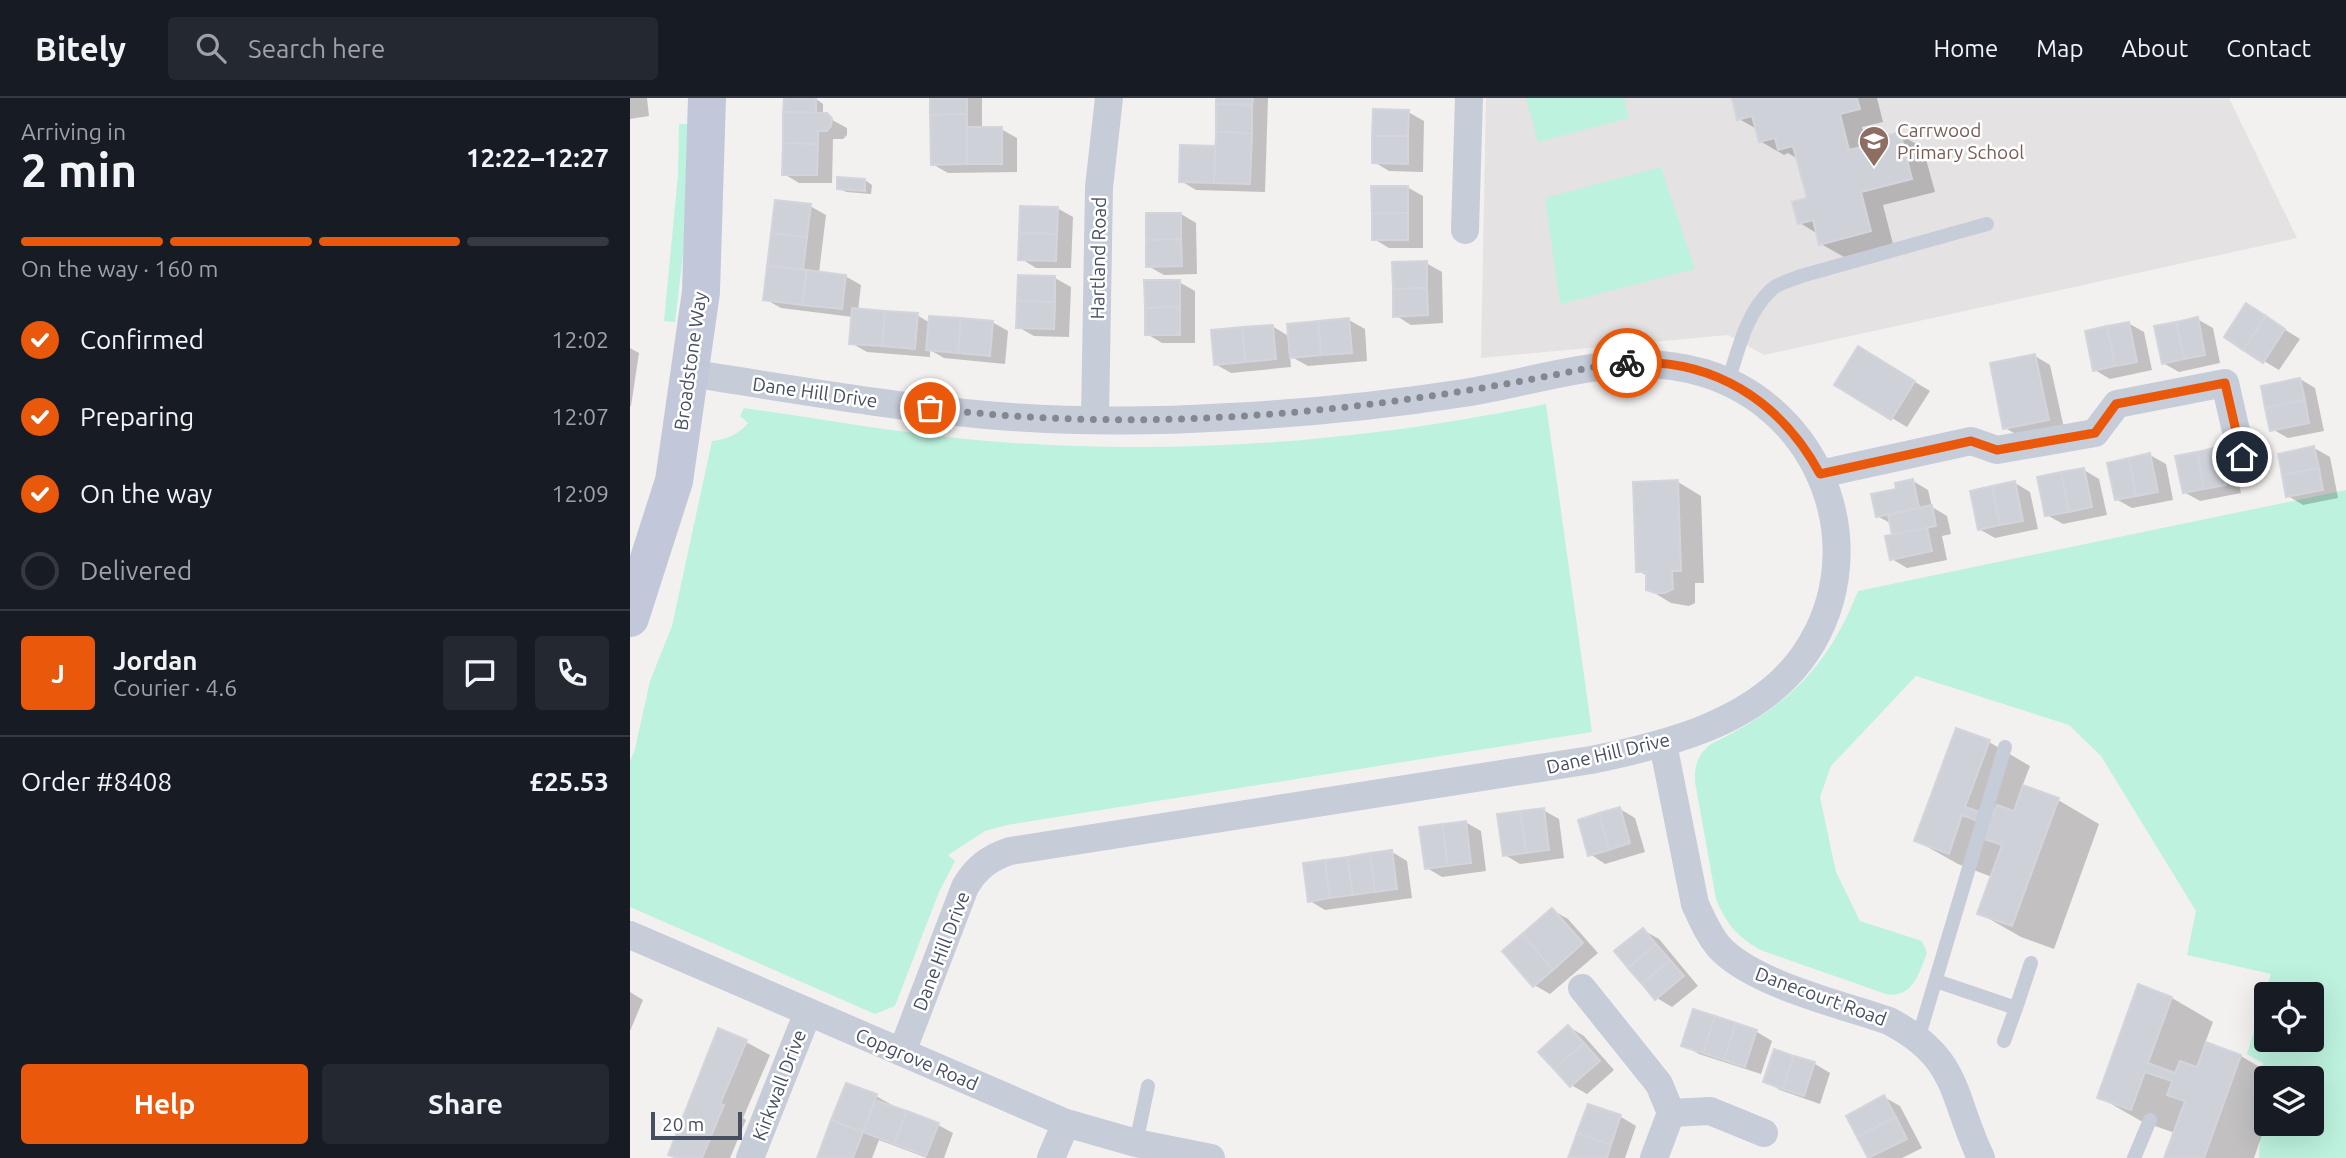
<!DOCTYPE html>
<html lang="en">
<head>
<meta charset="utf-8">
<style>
	body { margin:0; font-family:Ubuntu,sans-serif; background:#242831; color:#f1f3f6; height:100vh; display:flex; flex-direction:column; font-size:26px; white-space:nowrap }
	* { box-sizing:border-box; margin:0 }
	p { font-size:23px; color:#9ea1a6 }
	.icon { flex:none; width:38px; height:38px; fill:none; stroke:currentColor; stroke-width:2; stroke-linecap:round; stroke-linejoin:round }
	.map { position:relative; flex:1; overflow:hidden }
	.side { display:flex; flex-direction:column; background:#171b24; width:630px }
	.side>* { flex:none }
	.controls { position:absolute; left:1624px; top:884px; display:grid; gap:14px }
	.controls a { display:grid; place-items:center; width:70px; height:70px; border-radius:7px; background:#171b24; box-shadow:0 7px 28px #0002; font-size:35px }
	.scale { position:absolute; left:21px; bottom:18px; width:91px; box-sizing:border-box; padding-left:7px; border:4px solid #474e5f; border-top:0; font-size:19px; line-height:24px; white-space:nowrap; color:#474e5f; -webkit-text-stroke:5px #fff; paint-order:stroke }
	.pin { position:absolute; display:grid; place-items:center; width:60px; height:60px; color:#fff; margin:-30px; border:4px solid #fff; border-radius:50%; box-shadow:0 2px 7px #0007 }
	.courier { position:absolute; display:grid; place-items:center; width:70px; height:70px; margin:-35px; border:5px solid #ea580c; border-radius:50%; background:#fff; color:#222; box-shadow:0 2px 9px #0007 }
	.head em { font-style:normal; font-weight:600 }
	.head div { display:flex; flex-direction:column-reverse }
	.head { display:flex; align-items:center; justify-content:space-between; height:119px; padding:0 21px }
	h1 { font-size:46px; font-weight:600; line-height:52px }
	.bar { display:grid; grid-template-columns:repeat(4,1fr); gap:10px 7px; align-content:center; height:84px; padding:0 21px }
	.bar i { height:9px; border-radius:5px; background:#363941 }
	.bar .on { background:#ea580c }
	.bar p { grid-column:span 4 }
	.line { display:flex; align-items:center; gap:18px; padding:0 21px; border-top:2px solid #363941 }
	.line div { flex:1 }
	.round { display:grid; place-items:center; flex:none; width:74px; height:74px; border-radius:7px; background:#242831 }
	ol { padding:0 21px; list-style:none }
	li { display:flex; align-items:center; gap:21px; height:77px }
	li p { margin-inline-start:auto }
	li .icon { padding:7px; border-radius:50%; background:#ea580c; color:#fff; stroke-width:4 }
	li:last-child { color:#9ea1a6 }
	li i { width:38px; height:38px; border:4px solid #363941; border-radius:50% }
	.action { display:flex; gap:14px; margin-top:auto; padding:14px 21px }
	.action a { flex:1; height:80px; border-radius:7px; background:#ea580c; color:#fff; font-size:28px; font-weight:600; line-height:80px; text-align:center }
	.action a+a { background:#242831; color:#f1f3f6 }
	header { display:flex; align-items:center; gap:42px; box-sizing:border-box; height:98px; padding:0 35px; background:#171b24; border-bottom:2px solid #363941 }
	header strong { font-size:33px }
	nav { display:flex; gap:38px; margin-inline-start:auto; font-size:24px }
	.search { width:490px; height:63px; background:#242831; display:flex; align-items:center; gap:18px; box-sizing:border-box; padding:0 24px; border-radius:7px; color:#9ea1a6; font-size:26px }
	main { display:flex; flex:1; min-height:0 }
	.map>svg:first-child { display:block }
</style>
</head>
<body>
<header>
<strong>Bitely</strong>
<div class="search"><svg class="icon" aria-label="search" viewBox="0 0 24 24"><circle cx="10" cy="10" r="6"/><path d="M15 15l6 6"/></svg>Search here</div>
<nav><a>Home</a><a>Map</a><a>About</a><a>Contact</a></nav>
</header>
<main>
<section class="side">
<div class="head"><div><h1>2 min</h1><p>Arriving in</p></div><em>12:22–12:27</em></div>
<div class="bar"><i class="on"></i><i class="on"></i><i class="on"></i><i></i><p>On the way · 160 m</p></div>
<ol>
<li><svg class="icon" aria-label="check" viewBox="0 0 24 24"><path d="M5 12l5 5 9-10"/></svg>Confirmed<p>12:02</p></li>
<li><svg class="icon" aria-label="check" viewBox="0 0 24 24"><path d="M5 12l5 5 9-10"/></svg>Preparing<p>12:07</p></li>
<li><svg class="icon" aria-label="check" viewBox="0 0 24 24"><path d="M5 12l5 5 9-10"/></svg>On the way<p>12:09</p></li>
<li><i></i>Delivered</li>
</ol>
<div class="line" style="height:126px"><b class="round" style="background:#ea580c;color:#fff">J</b><div><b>Jordan</b><p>Courier · 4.6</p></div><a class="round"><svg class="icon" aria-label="chat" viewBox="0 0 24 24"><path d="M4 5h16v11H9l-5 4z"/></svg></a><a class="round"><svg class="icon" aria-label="phone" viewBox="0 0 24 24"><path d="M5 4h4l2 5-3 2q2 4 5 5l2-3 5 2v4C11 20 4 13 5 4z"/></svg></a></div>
<div class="line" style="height:91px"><div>Order #8408</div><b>£25.53</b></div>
<div class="action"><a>Help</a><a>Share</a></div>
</section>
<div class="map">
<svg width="1716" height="1060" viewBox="0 0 1716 1060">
	<rect width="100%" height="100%" fill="#f3f1f0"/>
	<polygon fill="#e4e2e2" points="856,0 1599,0 1667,140 1134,257 1098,237 851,260"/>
	<g fill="#bdf2de" fill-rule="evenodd">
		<polygon points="896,0 994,0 999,20 908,44"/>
		<polygon points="49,26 62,26 54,149 45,224 34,223 48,77"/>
		<polygon points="1031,69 1065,171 930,206 915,100"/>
		<path d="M916 306 962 634 377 727 355 733 318 757 325 763 309 794 265 908 245 916 0 809V663L5 651 20 583 42 528 82 343C97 341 108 337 118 325L110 318 114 310C191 321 268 335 346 342 536 359 729 345 916 306Z"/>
		<path d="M1716 392V1060H1629L1633 965 1617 956 1641 876 1557 857 1566 813 1471 658 1439 627 1286 578 1201 668 1190 699 1206 774 1230 823 1292 843 1297 855C1289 875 1283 901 1256 896L1133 853C1109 841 1096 826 1086 801L1065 684C1064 668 1068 656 1081 646 1156 609 1196 573 1228 493ZM1637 896H1682V942H1636ZM1636 980H1682V1026H1636Z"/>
	</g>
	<g fill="#0003">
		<polygon points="0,0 17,0 19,18 0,21"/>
		<polygon points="302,0 352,0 352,31 371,31 387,40 387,74 318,75 302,66"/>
		<polygon points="588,0 638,0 635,94 566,92 551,83 551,49 587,50"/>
		<polygon points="1103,0 1247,0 1253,24 1232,29 1236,45 1269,36 1293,50 1305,94 1253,107 1263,146 1214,159 1191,146 1188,136 1170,125 1179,101 1168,61 1158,55 1154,57 1130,43 1127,31 1109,21"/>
		<polygon points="186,1 193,6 193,17 217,30 217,37 213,41 203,41 202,85 169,85 154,76"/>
		<polygon points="778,14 794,23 793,74 759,73 744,64"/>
		<polygon points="235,82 242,87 241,96 216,94 209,90"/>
		<polygon points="777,89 793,98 793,150 759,150 744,141"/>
		<polygon points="180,108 196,117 189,175 215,178 231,187 228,213 287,217 300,225 362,224 378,233 375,266 314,260 300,252 300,259 237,254 221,245 223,219 151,210 135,201"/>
		<polygon points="427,110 443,119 441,170 406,170 390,160"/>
		<polygon points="551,116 566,125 567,176 534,177 518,168"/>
		<polygon points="796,165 812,174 813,225 781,227 765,217"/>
		<polygon points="425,180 441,189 439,239 404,238 388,229"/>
		<polygon points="549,184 565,193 565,245 532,245 517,236"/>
		<polygon points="1632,217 1670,241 1649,272 1634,263"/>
		<polygon points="1567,221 1583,230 1590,265 1549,274 1533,265"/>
		<polygon points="719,222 735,231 737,263 678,268 660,258 661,269 601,275 585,266 642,228 660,239"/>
		<polygon points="1498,225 1514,234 1522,272 1480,281 1465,272"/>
		<polygon points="0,250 9,255 1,308 0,308"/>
		<polygon points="1405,258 1420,267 1434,330 1391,339 1375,330"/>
		<polygon points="1244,259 1300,293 1277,329 1262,320"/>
		<polygon points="1670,281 1685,290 1694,333 1658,340 1642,331"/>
		<polygon points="1684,350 1700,359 1708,400 1673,407 1658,398"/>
		<polygon points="1588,351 1604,360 1611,395 1570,403 1554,394"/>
		<polygon points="1520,357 1536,366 1543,402 1502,410 1486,401"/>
		<polygon points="1454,372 1469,381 1477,417 1433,426 1417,417"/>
		<polygon points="1283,383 1298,392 1302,409 1317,418 1321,436 1312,438 1317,462 1277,470 1262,461 1264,438 1262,426 1247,418 1268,392"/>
		<polygon points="1048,384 1071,398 1074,485 1065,485 1065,505 1059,508 1041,505 1018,491 1018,478 1008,473"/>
		<polygon points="1385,385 1400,394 1408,431 1365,440 1349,431"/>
		<polygon points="1359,644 1400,668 1392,689 1428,702 1469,726 1424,851 1391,839 1349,815 1362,779 1328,766 1287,743"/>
		<polygon points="990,711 1005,720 1015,754 975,766 960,756"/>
		<polygon points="913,712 929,721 934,760 890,766 875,757"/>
		<polygon points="835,724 851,733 856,773 812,779 797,770"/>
		<polygon points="762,754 777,763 782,800 695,812 680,803"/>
		<polygon points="922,812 938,821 968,855 920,896 904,887"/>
		<polygon points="1013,832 1029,841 1068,888 1042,909 1027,900"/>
		<polygon points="1509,888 1542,900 1583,924 1575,945 1611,958 1648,980 1636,980 1636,1025 1624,1060 1536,1060 1545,1035 1511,1023 1469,999"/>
		<polygon points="0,894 13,902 0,933"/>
		<polygon points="1065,913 1127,934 1142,943 1131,976 1069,956 1053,947"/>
		<polygon points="939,929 954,938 984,972 957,996 941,987"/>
		<polygon points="89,932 116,944 140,957 113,1020 116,1022 100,1060 48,1060"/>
		<polygon points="1145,953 1185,966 1200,975 1190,1006 1150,992 1135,983"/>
		<polygon points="246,998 262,1007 261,1009 308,1027 323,1035 314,1060 297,1060 249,1042 242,1060 191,1060"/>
		<polygon points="1254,999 1270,1008 1292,1050 1272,1060 1240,1060 1218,1019"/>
		<polygon points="959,1008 991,1019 1006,1028 995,1060 940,1060"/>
	</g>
	<g fill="#cfd1d8" stroke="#d4d5dc" stroke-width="2">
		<polygon points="154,0 186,0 186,15 153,14"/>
		<polygon points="300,0 337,0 337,16 300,17"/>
		<polygon points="586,0 623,0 622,7 586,6"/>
		<polygon points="1102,0 1227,0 1230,11 1210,16 1219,52 1231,49 1229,45 1270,34 1282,81 1231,94 1241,133 1189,147 1183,122 1168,126 1162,104 1177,100 1163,48 1148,52 1145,40 1129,44 1122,18 1107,22"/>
		<polygon points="586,6 622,7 622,35 586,34"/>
		<polygon points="743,11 779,12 778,38 742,38"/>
		<polygon points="153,14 197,15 202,20 201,28 197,33 188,33 188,46 153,45"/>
		<polygon points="337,16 337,66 301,67 300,17"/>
		<rect x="337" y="29" width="35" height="37"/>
		<polygon points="586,34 622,35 620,86 584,85"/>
		<polygon points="742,38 778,38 778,66 742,65"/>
		<polygon points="153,45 188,46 187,77 152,77"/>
		<polygon points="550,47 585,48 584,85 549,84"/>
		<polygon points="207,79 235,81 235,93 207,91"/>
		<polygon points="741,88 778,88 778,115 742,115"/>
		<polygon points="145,102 181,106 177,139 141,135"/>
		<polygon points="390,108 428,109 427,136 389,135"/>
		<polygon points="516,115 551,115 551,141 516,142"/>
		<rect x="742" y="115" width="36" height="27"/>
		<polygon points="141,135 177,139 173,172 137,168"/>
		<polygon points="389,135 427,136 426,163 388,162"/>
		<polygon points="551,141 552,168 516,169 516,142"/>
		<polygon points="797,163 797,190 763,191 762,164"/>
		<polygon points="137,168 177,172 172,207 133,202"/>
		<polygon points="177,172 216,177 212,211 172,207"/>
		<polygon points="388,177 425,178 425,204 387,203"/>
		<polygon points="514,182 550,182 550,209 515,210"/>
		<polygon points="797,190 798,217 763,219 763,191"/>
		<polygon points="387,203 425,204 424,231 386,230"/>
		<polygon points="1616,205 1636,218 1613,252 1594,239"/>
		<polygon points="550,209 550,237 515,237 515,210"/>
		<polygon points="222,210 255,213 252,248 219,246"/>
		<polygon points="255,213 288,215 285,251 252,248"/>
		<polygon points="299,218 331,220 328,255 296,252"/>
		<polygon points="1636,218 1655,231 1633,265 1613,252"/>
		<polygon points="1568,219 1575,257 1554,261 1546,224"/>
		<polygon points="331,220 363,223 360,258 328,255"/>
		<polygon points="719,220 722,255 691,257 688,223"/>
		<polygon points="688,223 691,257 660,260 657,226"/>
		<polygon points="1499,224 1507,264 1485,268 1477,228"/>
		<polygon points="1546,224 1554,261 1532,266 1524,228"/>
		<polygon points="643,227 646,261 615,264 612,229"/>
		<polygon points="1477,228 1485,268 1463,273 1455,233"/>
		<polygon points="612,229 615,264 584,267 581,232"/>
		<polygon points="1228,248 1285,283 1261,322 1204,287"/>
		<polygon points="1405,256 1419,322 1373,331 1360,265"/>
		<polygon points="1670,280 1675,302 1635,310 1631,288"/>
		<polygon points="1675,302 1679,325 1640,333 1635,310"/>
		<polygon points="1684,348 1689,370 1652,377 1648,356"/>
		<polygon points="1588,349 1596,387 1574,391 1567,354"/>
		<polygon points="1567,354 1574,391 1553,395 1545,358"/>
		<polygon points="1520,355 1528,394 1506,398 1499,360"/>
		<polygon points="1499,360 1506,398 1485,402 1477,365"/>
		<polygon points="1454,370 1462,409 1439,414 1431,374"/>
		<polygon points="1689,370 1693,392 1656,399 1652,377"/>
		<polygon points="1431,374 1439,414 1415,418 1407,379"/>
		<polygon points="1283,381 1289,410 1246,419 1241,396 1266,391 1265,385"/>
		<polygon points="1048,382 1051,473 1042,473 1043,491 1035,495 1025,495 1016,492 1016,474 1006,474 1003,384"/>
		<polygon points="1385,383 1393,423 1370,427 1362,388"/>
		<polygon points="1362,388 1370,427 1348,432 1340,393"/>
		<polygon points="1302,407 1306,428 1262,437 1258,417"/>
		<polygon points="1297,430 1302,453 1260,462 1255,438"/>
		<polygon points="1326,630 1360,642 1335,709 1362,718 1367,707 1384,713 1393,687 1429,700 1382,828 1347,816 1372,747 1354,741 1359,727 1332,717 1319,756 1284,743"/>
		<polygon points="990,709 1000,745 979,752 969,715"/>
		<polygon points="914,710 919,752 896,755 890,713"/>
		<polygon points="890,713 896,755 873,758 867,716"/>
		<polygon points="969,715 979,752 958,758 948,722"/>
		<polygon points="836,723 841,765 818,768 812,726"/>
		<polygon points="812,726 818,768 795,771 789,729"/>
		<polygon points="762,752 767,791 745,794 740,755"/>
		<polygon points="740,755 745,794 723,797 717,759"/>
		<polygon points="717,759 723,797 700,800 695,762"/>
		<polygon points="695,762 700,800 678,804 673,765"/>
		<polygon points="922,810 953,845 923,872 892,836"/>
		<polygon points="1013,830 1026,846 998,870 984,853"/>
		<polygon points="892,836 923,872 903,889 872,853"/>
		<polygon points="1026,846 1040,862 1012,886 998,870"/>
		<polygon points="1040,862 1054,878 1025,902 1012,886"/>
		<polygon points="1508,886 1542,899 1518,965 1545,975 1550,963 1567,969 1576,944 1611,957 1574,1060 1534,1060 1555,1003 1537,997 1542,983 1515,974 1501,1012 1467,1000"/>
		<polygon points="1063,911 1085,918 1073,955 1051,948"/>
		<polygon points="1085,918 1106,925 1094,962 1073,955"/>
		<polygon points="1106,925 1127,932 1115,969 1094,962"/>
		<polygon points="938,927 954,945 924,971 908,954"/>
		<polygon points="88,930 117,942 90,1006 94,1007 72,1060 47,1060 38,1057"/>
		<polygon points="954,945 970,963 940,989 924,971"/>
		<polygon points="1144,951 1164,958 1153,991 1133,984"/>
		<polygon points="1164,958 1185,964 1174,998 1153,991"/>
		<polygon points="216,985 247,996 233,1034 201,1022"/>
		<polygon points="1254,997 1266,1019 1227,1039 1216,1018"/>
		<polygon points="245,1002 277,1013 264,1046 233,1034"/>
		<polygon points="958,1006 991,1017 981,1047 947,1035"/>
		<polygon points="277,1013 309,1025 296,1058 264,1046"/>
		<polygon points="1266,1019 1277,1041 1238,1060 1227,1039"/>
		<polygon points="201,1022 233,1034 223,1060 187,1060"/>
		<polygon points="947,1035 981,1047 977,1060 938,1060"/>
	</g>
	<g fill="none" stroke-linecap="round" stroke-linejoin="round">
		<g stroke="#c6ccd8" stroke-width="14">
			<path d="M1098 284C1108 253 1116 215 1141 192 1148 185 1162 182 1171 178L1357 126"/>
			<polyline points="1306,883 1386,910 1401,865"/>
			<polyline points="1288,941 1375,649"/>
			<polyline points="1374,943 1386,910"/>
			<polyline points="506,1045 518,988"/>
			<polyline points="1504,1060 1520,1022"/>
		</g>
		<g stroke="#c6ccd8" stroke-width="28">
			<polyline points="835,132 839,0"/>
			<path d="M58 275C157 290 256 308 356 317 436 324 519 324 599 319 678 315 756 307 834 295 913 283 993 250 1074 275 1196 312 1248 461 1169 564 1121 626 1035 647 961 662L380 753C359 760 346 770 335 789L272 954"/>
			<polyline points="465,321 469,89 479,0"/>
			<polyline points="1190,376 1341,343 1367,352 1465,335 1487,306 1595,285 1612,359"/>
			<path d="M1033 646 1065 806C1072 821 1078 836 1089 849 1123 886 1210 906 1259 923 1330 960 1321 997 1351 1060"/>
			<polyline points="0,837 436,1025 506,1045 581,1060"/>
			<polyline points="952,890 1029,986 1041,1015 1024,1060"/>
			<polyline points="1041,1015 1080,1013 1134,1035"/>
			<polyline points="120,1060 178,914"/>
			<polyline points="421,1060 436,1025"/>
		</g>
		<polyline stroke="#c2c8da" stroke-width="38" points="0,520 44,383 71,194 77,0"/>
	</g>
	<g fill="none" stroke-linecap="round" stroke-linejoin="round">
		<path stroke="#838792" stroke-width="7" stroke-dasharray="0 12.6" d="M300 310C527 338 755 313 978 266L997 265"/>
		<path stroke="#ea580c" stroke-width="9" d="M997 265C1082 259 1151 303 1190 376L1341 343 1367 352 1465 335 1486 306 1595 285 1612 359"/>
	</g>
	<defs>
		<g id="school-pin" transform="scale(1.575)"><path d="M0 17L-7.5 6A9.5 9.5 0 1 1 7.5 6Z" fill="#8d6e63" stroke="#fff"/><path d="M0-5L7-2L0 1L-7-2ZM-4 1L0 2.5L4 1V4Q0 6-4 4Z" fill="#fff"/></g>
	</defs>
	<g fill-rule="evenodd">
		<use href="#school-pin" x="1244" y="43"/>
	</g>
	<g text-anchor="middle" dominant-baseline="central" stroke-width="5" stroke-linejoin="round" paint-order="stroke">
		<g font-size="19" fill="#785e54" stroke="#fff" text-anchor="start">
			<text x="1267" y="32">Carrwood<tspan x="1267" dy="22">Primary School</tspan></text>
		</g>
		<g font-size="19" fill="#474e5f" stroke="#fff">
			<text transform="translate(468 160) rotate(-89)">Hartland Road</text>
			<text transform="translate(60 263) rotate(-82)">Broadstone Way</text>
			<text transform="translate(185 294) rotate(8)">Dane Hill Drive</text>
			<text transform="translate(978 655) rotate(-13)">Dane Hill Drive</text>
			<text transform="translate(311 853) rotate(-69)">Dane Hill Drive</text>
			<text transform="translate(1191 898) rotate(20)">Danecourt Road</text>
			<text transform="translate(287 961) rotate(23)">Copgrove Road</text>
			<text transform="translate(149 987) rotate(-69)">Kirkwall Drive</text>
		</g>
	</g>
</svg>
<div class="controls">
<a><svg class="icon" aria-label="locate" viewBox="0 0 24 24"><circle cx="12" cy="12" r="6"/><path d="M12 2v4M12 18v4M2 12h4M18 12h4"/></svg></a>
<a><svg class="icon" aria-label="layers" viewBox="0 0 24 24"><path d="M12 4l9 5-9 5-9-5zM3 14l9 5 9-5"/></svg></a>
</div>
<div class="scale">20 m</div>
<div class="pin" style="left:300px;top:310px;background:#ea580c"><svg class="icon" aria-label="bag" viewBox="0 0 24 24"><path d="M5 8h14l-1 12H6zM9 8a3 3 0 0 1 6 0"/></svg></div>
<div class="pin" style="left:1612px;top:359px;background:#1f2937"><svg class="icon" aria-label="home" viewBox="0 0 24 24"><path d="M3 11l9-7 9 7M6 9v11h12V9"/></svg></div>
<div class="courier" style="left:997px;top:265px"><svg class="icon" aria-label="bike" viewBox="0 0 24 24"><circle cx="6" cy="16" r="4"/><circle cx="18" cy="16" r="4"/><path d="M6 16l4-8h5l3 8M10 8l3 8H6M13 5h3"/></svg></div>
</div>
</main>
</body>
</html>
